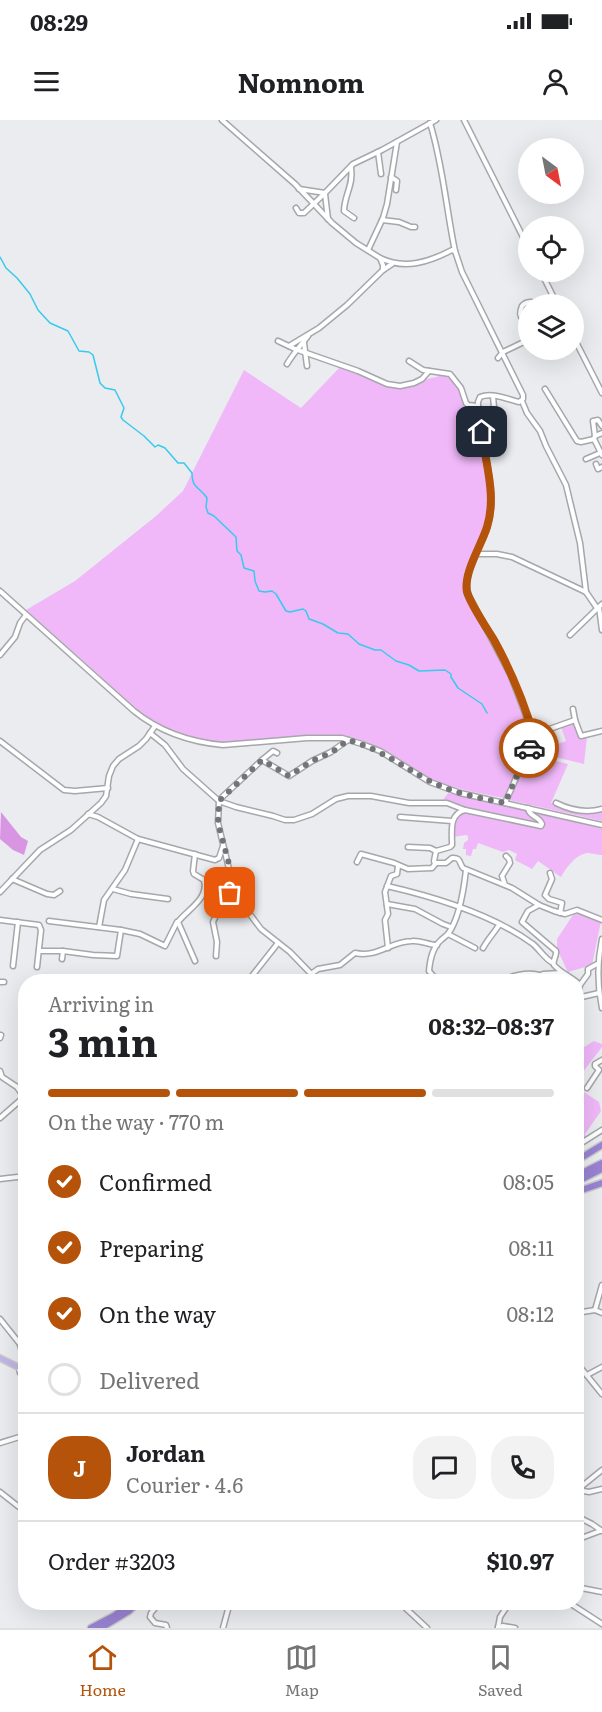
<!DOCTYPE html>
<html lang="en">
<head>
<meta charset="utf-8">
<style>
	body { margin:0; font-family:Literata,serif; background:#f2f2f2; color:#202124; height:100vh; display:flex; flex-direction:column; font-size:22px; white-space:nowrap }
	* { box-sizing:border-box; margin:0 }
	p { font-size:20px; color:#757577 }
	.icon { flex:none; width:33px; height:33px; fill:none; stroke:currentColor; stroke-width:2; stroke-linecap:round; stroke-linejoin:round }
	.map { position:relative; flex:1; overflow:hidden }
	.side { position:absolute; left:18px; top:854px; width:566px; height:636px; display:flex; flex-direction:column; background:#fff; border-radius:24px; box-shadow:0 6px 24px #0002 }
	.side>* { flex:none }
	.needle { width:39px; rotate:148deg }
	.buttons { position:absolute; left:518px; top:18px; display:grid; gap:12px }
	.buttons a { display:grid; place-items:center; width:66px; height:66px; border-radius:50%; background:#fff; box-shadow:0 6px 24px #0002; font-size:30px }
	.pin { position:absolute; display:grid; place-items:center; width:51px; height:51px; color:#fff; margin:-26px; border-radius:12px; box-shadow:0 3px 9px #0006 }
	.courier { position:absolute; display:grid; place-items:center; width:60px; height:60px; margin:-30px; border:4px solid #b45309; border-radius:50%; background:#fff; color:#222; box-shadow:0 2px 8px #0007 }
	.overview em { font-style:normal; font-weight:700 }
	.overview div { display:flex; flex-direction:column-reverse }
	.overview { display:flex; align-items:center; justify-content:space-between; height:102px; padding:0 30px }
	h1 { font-size:39px; font-weight:700; line-height:45px }
	.bar { display:grid; grid-template-columns:repeat(4,1fr); gap:9px 6px; align-content:center; height:72px; padding:0 30px }
	.bar i { height:8px; border-radius:4px; background:#e0e0e0 }
	.bar .current { background:#b45309 }
	.bar p { grid-column:span 4 }
	.line { display:flex; align-items:center; gap:15px; padding:0 30px; border-top:2px solid #e0e0e0 }
	.line div { flex:1 }
	.round { display:grid; place-items:center; flex:none; width:63px; height:63px; border-radius:24px; background:#f2f2f2 }
	ol { padding:0 30px; list-style:none }
	li { display:flex; align-items:center; gap:18px; height:66px }
	li p { margin-inline-start:auto }
	li .icon { padding:6px; border-radius:50%; background:#b45309; color:#fff; stroke-width:4 }
	li:last-child { color:#757577 }
	li i { width:33px; height:33px; border:3px solid #e0e0e0; border-radius:50% }
	.status { display:flex; justify-content:space-between; align-items:center; height:42px; padding:0 30px; background:#fff; direction:ltr }
	.status svg { height:16px; fill:currentColor }
	header { display:flex; justify-content:space-between; align-items:center; height:78px; padding:0 30px; background:#fff; font-size:27px; font-weight:700 }
	.tab-bar { display:flex; justify-content:space-around; align-items:center; height:84px; border-top:2px solid #e0e0e0; background:#fff; font-size:16px; color:#757577 }
	.tab-bar a { display:grid; justify-items:center; gap:3px }
	.tab-bar .current { color:#b45309 }
	.map>svg:first-child { display:block }
</style>
</head>
<body>
<div class="status"><b>08:29</b><svg viewBox="0 0 49 12"><path d="M0 12V9h3v3zM5 12V6h3v6zM10 12V3h3v9zM15 12V0h3v12zM26 1h20v11H26zM47 4h2v5h-2z"/></svg></div>
<header><svg class="icon" aria-label="menu" viewBox="0 0 24 24"><path d="M4 6h16M4 12h16M4 18h16"/></svg>Nomnom<svg class="icon" aria-label="person" viewBox="0 0 24 24"><circle cx="12" cy="8" r="4"/><path d="M4 21q1-7 8-7t8 7"/></svg></header>
<div class="map">
<svg width="602" height="1508" viewBox="0 0 602 1508">
	<rect width="100%" height="100%" fill="#eaecf0"/>
	<g fill="#f0b8f9">
		<path d="M340 247C348 249 356 252 363 255 378 261 388 269 405 267 418 266 424 258 437 257L440 254C458 257 458 272 465 286L468 288H476L489 380C486 412 468 438 464 469L509 554 532 615 530 623 504 678C479 673 453 669 430 658 404 645 382 625 354 618 319 609 272 622 236 623 203 623 167 614 142 593 126 581 112 567 98 554 74 533 50 511 26 490L75 461 156 396 183 371 244 250 301 288Z"/>
		<polygon points="574,602 580,617 587,616 584,644 555,637 555,641 568,644 551,683 590,693 602,691 602,701 509,680 530,630 554,637 550,627 566,621 561,607"/>
		<path d="M448 673 557 696 602 709V735C598 735 591 733 587 733 575 735 566 748 561 757L538 741 532 749 515 740 517 734 509 730 503 732 478 723 476 729H473L471 736 466 735V729H463L464 723 468 720V716L466 715 453 717C453 704 456 697 464 688L443 680Z"/>
		<polygon points="575,792 578,792 601,801 592,845 568,852 557,829 557,819"/>
		<polygon points="594,921 602,924 602,927 576,961 576,944 581,939 581,929"/>
		<polygon points="576,967 599,982 601,991 585,1014 587,1019 580,1021 576,1015"/>
	</g>
	<polygon fill="#d896e2" points="1,692 21,717 28,721 24,735 13,730 0,719"/>
	<g fill="none" stroke-linecap="round" stroke-linejoin="round">
		<path stroke="#37caec" stroke-width="1.5" d="M0 137 6 148 17 158 30 174 38 190 50 203 68 211 79 231 89 232 93 235 100 263 105 268 115 270 124 288 121 297 123 300 144 316 155 327 158 325 165 328 178 343H184L192 353C192 369 200 367 207 378L206 387 208 393 214 396 236 417 237 431 241 435 244 448 254 451 255 461 259 471 265 472 272 471 276 474 286 491 290 492 303 489 306 491 309 499 312 500 323 504 338 513 348 514 359 524 375 530H381L396 541 409 545 419 551 445 550 451 554V557L458 568 482 584 487 593"/>
		<g stroke="#a5a7ab" stroke-width="7">
			<g id="minor">
				<polyline points="222,0 295,64 332,103 356,123 380,138 383,145 383,150"/>
				<polyline points="464,0 528,127"/>
				<path d="M430 3C443 45 446 88 455 131"/>
				<polyline points="378,32 381,54"/>
				<path d="M351 48C354 64 344 76 344 91L354 98"/>
				<polyline points="391,57 397,61 396,70"/>
				<polyline points="299,69 325,73 353,44 382,30 436,0"/>
				<polyline points="325,74 328,99"/>
				<polyline points="296,88 299,93 304,93 324,74"/>
				<polyline points="382,100 399,102 411,107 415,107"/>
				<polyline points="368,130 383,98 387,84 397,22"/>
				<path d="M380 138C405 150 429 142 452 130L455 131 462 152 523 275V279L519 282C507 279 492 272 480 277L478 282C477 322 498 361 489 401 484 423 460 455 469 476L510 554 534 617"/>
				<polyline points="541,152 557,184"/>
				<path d="M528 198 525 200C518 197 520 191 522 186 526 181 534 181 538 184"/>
				<polyline points="573,216 602,273"/>
				<polyline points="278,221 295,229 358,251 387,264 400,266 414,263 422,259 429,251"/>
				<polyline points="304,223 307,246"/>
				<polyline points="289,226 319,208 347,185 383,150 392,144"/>
				<polyline points="498,238 503,232 528,220"/>
				<polyline points="409,241 423,250 450,254 461,268 466,283 468,285 478,286"/>
				<path d="M287 244C293 234 301 225 308 216"/>
				<polyline points="545,269 577,321 581,322 594,319 602,335"/>
				<polyline points="493,276 498,332"/>
				<polyline points="522,281 527,293 540,311 546,326 566,365 580,423 586,472 597,488"/>
				<polyline points="494,294 500,294"/>
				<polyline points="595,316 602,313"/>
				<polyline points="594,319 595,316 593,301 598,300 602,306"/>
				<polyline points="586,339 600,333"/>
				<polyline points="596,344 598,349 602,347"/>
				<polyline points="476,434 497,434 512,437 586,472"/>
				<path d="M0 471 134 591C160 612 190 622 223 625L307 618H342L362 624 380 631 430 662 460 673 602 705"/>
				<polyline points="599,487 602,510"/>
				<polyline points="570,515 602,484"/>
				<polyline points="0,535 15,517 20,503 26,495"/>
				<polyline points="575,600 581,616 602,611"/>
				<polyline points="150,613 165,625 183,649 219,681 236,687 273,696 285,700 294,700 312,694 336,679 348,676 371,676 409,683 447,683 465,690"/>
				<polyline points="0,621 64,670 75,671 108,668"/>
				<polyline points="277,633 273,631 262,640 289,656 312,641 331,632 348,620"/>
				<polyline points="219,680 262,640"/>
				<polyline points="219,681 218,703 230,753 249,793 261,809 290,832 318,861"/>
				<polyline points="505,683 534,617 541,612 575,600 573,589"/>
				<path d="M556 683C570 690 587 693 602 689"/>
				<polyline points="88,694 98,697 138,719 215,740 219,738 223,726"/>
				<polyline points="400,697 452,701"/>
				<path d="M408 727 430 728 436 731 450 727 452 725C452 710 449 694 465 690L541 706 542 704C539 696 529 697 528 688"/>
				<path d="M357 742 361 734 394 743 408 749 432 748 436 743H446L452 738C461 737 459 743 463 748L512 768 539 785 554 791 565 794 577 790 602 800"/>
				<polyline points="435,744 434,741 436,731"/>
				<polyline points="550,753 552,759 545,775 549,779 562,783 560,793"/>
				<polyline points="12,759 47,774 54,775 60,771"/>
				<polyline points="505,765 502,756 510,743 509,739 506,736"/>
				<path d="M387 766C435 777 492 794 533 824 540 830 545 839 553 843"/>
				<polyline points="113,769 131,774 168,779"/>
				<polyline points="0,772 40,730 71,710 101,683 106,676 109,656 113,646 119,639 139,626 146,619 155,606"/>
				<polyline points="387,784 415,789 443,804 451,807"/>
				<path d="M539 785 528 791 522 802 556 831C557 836 552 841 554 845 562 854 572 857 580 865L577 878"/>
				<polyline points="0,800 39,805 41,810 37,847"/>
				<polyline points="49,801 121,810 117,836 93,835 63,831"/>
				<polyline points="99,807 104,780 125,750 138,719"/>
				<polyline points="121,810 140,814 165,826 177,802"/>
				<polyline points="448,814 475,828"/>
				<path d="M602 819C597 843 597 864 602 888"/>
				<polyline points="388,828 385,800 388,794 385,772 391,756 397,754 398,746"/>
				<path d="M483 828C488 819 494 813 499 805"/>
				<polyline points="39,831 63,831 62,839"/>
				<polyline points="216,836 217,822 213,802 219,789 229,777 233,759"/>
				<path d="M195 841 178 802C188 789 209 779 204 760L194 754 193 751 195 734"/>
				<polyline points="13,846 18,802"/>
				<path d="M311 854 318 849 340 845 355 833C378 838 391 821 412 821 421 820 428 825 437 825"/>
				<polyline points="229,861 230,861"/>
				<polyline points="248,861 278,823"/>
				<path d="M433 861 434 857 429 851C430 840 432 828 441 820 442 819 447 815 448 814 459 799 464 768 466 750"/>
				<path d="M502 861C512 855 527 852 539 855"/>
				<polyline points="530,861 543,854 562,853"/>
				<polyline points="0,862 4,862"/>
				<polyline points="580,865 588,854 588,849 597,844"/>
				<polyline points="577,878 599,873"/>
				<polyline points="0,918 1,915"/>
				<polyline points="0,951 2,957 17,967 24,977"/>
				<polyline points="587,968 599,950 595,946 595,944 602,940"/>
				<polyline points="0,998 24,977"/>
				<polyline points="576,1024 583,1022 602,1010"/>
				<polyline points="0,1059 26,1056"/>
				<polyline points="595,1190 602,1165"/>
				<polyline points="576,1193 595,1190 602,1193"/>
				<polyline points="0,1199 20,1224"/>
				<polyline points="576,1242 602,1274"/>
				<polyline points="19,1248 20,1253 26,1260"/>
				<polyline points="24,1249 24,1237 20,1225 26,1207"/>
				<polyline points="587,1255 602,1247"/>
				<polyline points="0,1323 26,1315"/>
				<polyline points="578,1370 589,1372 602,1369"/>
				<polyline points="576,1371 602,1350"/>
				<polyline points="0,1372 19,1387 26,1389"/>
				<polyline points="576,1396 592,1404 602,1411"/>
				<polyline points="576,1420 600,1411"/>
				<polyline points="576,1467 602,1472"/>
				<polyline points="160,1482 151,1493 150,1497 155,1503 166,1505 167,1508"/>
				<polyline points="399,1482 427,1508"/>
				<polyline points="568,1482 602,1504"/>
				<polyline points="498,1507 503,1506 515,1508"/>
				<polyline points="223,1508 230,1482"/>
				<polyline points="498,1508 500,1497 510,1482"/>
			</g>
		</g>
		<g stroke="#cacacb" stroke-width="8">
			<polyline id="major" points="0,1238 26,1251"/>
		</g>
		<g stroke="#cacacb" stroke-width="9">
			<g id="highway">
				<polyline points="576,1041 602,1025"/>
				<polyline points="576,1056 602,1043"/>
				<polyline points="576,1062 602,1049"/>
				<polyline points="576,1072 602,1063"/>
				<polyline points="91,1508 114,1496 133,1482"/>
				<polyline points="101,1508 129,1491 138,1482"/>
			</g>
		</g>
		<use href="#minor" stroke="#fff" stroke-width="4"/>
		<use href="#major" stroke="#c2b5e5" stroke-width="5"/>
		<use href="#highway" stroke="#9983d3" stroke-width="6"/>
	</g>
	<g fill="none" stroke-linecap="round" stroke-linejoin="round">
		<path stroke="#737477" stroke-width="6" stroke-dasharray="0 10.8" d="M230 773 233 759 218 703 219 681 262 640 289 656 312 641 332 632 348 620C380 629 400 645 428 660 452 673 479 678 505 683L529 628"/>
		<path stroke="#b45309" stroke-width="8" d="M482 312C485 343 497 375 487 407 482 424 463 453 467 472 471 485 486 507 494 520 510 549 525 585 534 617L529 628"/>
	</g>
</svg>
<div class="buttons">
<a><svg class="needle" viewBox="-14 -14 28 28"><path d="M0-13l5 13h-10z" fill="#e53935"/><path d="M0 13l5-13h-10z" fill="#757577"/></svg></a>
<a><svg class="icon" aria-label="locate" viewBox="0 0 24 24"><circle cx="12" cy="12" r="6"/><path d="M12 2v4M12 18v4M2 12h4M18 12h4"/></svg></a>
<a><svg class="icon" aria-label="layers" viewBox="0 0 24 24"><path d="M12 4l9 5-9 5-9-5zM3 14l9 5 9-5"/></svg></a>
</div>
<div class="pin" style="left:230px;top:773px;background:#ea580c"><svg class="icon" aria-label="bag" viewBox="0 0 24 24"><path d="M5 8h14l-1 12H6zM9 8a3 3 0 0 1 6 0"/></svg></div>
<div class="pin" style="left:482px;top:312px;background:#1f2937"><svg class="icon" aria-label="home" viewBox="0 0 24 24"><path d="M3 11l9-7 9 7M6 9v11h12V9"/></svg></div>
<div class="courier" style="left:529px;top:628px"><svg class="icon" aria-label="car" viewBox="0 0 24 24"><path d="M5 17H2v-5l4-1 3-4h7l3 4 3 1v5h-3M9 17h6M6 11h13"/><circle cx="7" cy="17" r="2"/><circle cx="17" cy="17" r="2"/></svg></div>
<section class="side">
<div class="overview"><div><h1>3 min</h1><p>Arriving in</p></div><em>08:32–08:37</em></div>
<div class="bar"><i class="current"></i><i class="current"></i><i class="current"></i><i></i><p>On the way · 770 m</p></div>
<ol>
<li><svg class="icon" aria-label="check" viewBox="0 0 24 24"><path d="M5 12l5 5 9-10"/></svg>Confirmed<p>08:05</p></li>
<li><svg class="icon" aria-label="check" viewBox="0 0 24 24"><path d="M5 12l5 5 9-10"/></svg>Preparing<p>08:11</p></li>
<li><svg class="icon" aria-label="check" viewBox="0 0 24 24"><path d="M5 12l5 5 9-10"/></svg>On the way<p>08:12</p></li>
<li><i></i>Delivered</li>
</ol>
<div class="line" style="height:108px"><b class="round" style="background:#b45309;color:#fff">J</b><div><b>Jordan</b><p>Courier · 4.6</p></div><a class="round"><svg class="icon" aria-label="chat" viewBox="0 0 24 24"><path d="M4 5h16v11H9l-5 4z"/></svg></a><a class="round"><svg class="icon" aria-label="phone" viewBox="0 0 24 24"><path d="M5 4h4l2 5-3 2q2 4 5 5l2-3 5 2v4C11 20 4 13 5 4z"/></svg></a></div>
<div class="line" style="height:78px"><div>Order #3203</div><b>$10.97</b></div>
</section>
</div>
<nav class="tab-bar">
<a class="current"><svg class="icon" aria-label="home" viewBox="0 0 24 24"><path d="M3 11l9-7 9 7M6 9v11h12V9"/></svg>Home</a>
<a><svg class="icon" aria-label="map" viewBox="0 0 24 24"><path d="M3 6l6-2 6 2 6-2v14l-6 2-6-2-6 2zM9 4v14M15 6v14"/></svg>Map</a>
<a><svg class="icon" aria-label="saved" viewBox="0 0 24 24"><path d="M7 4h10v16l-5-4-5 4z"/></svg>Saved</a>
</nav>
</body>
</html>
